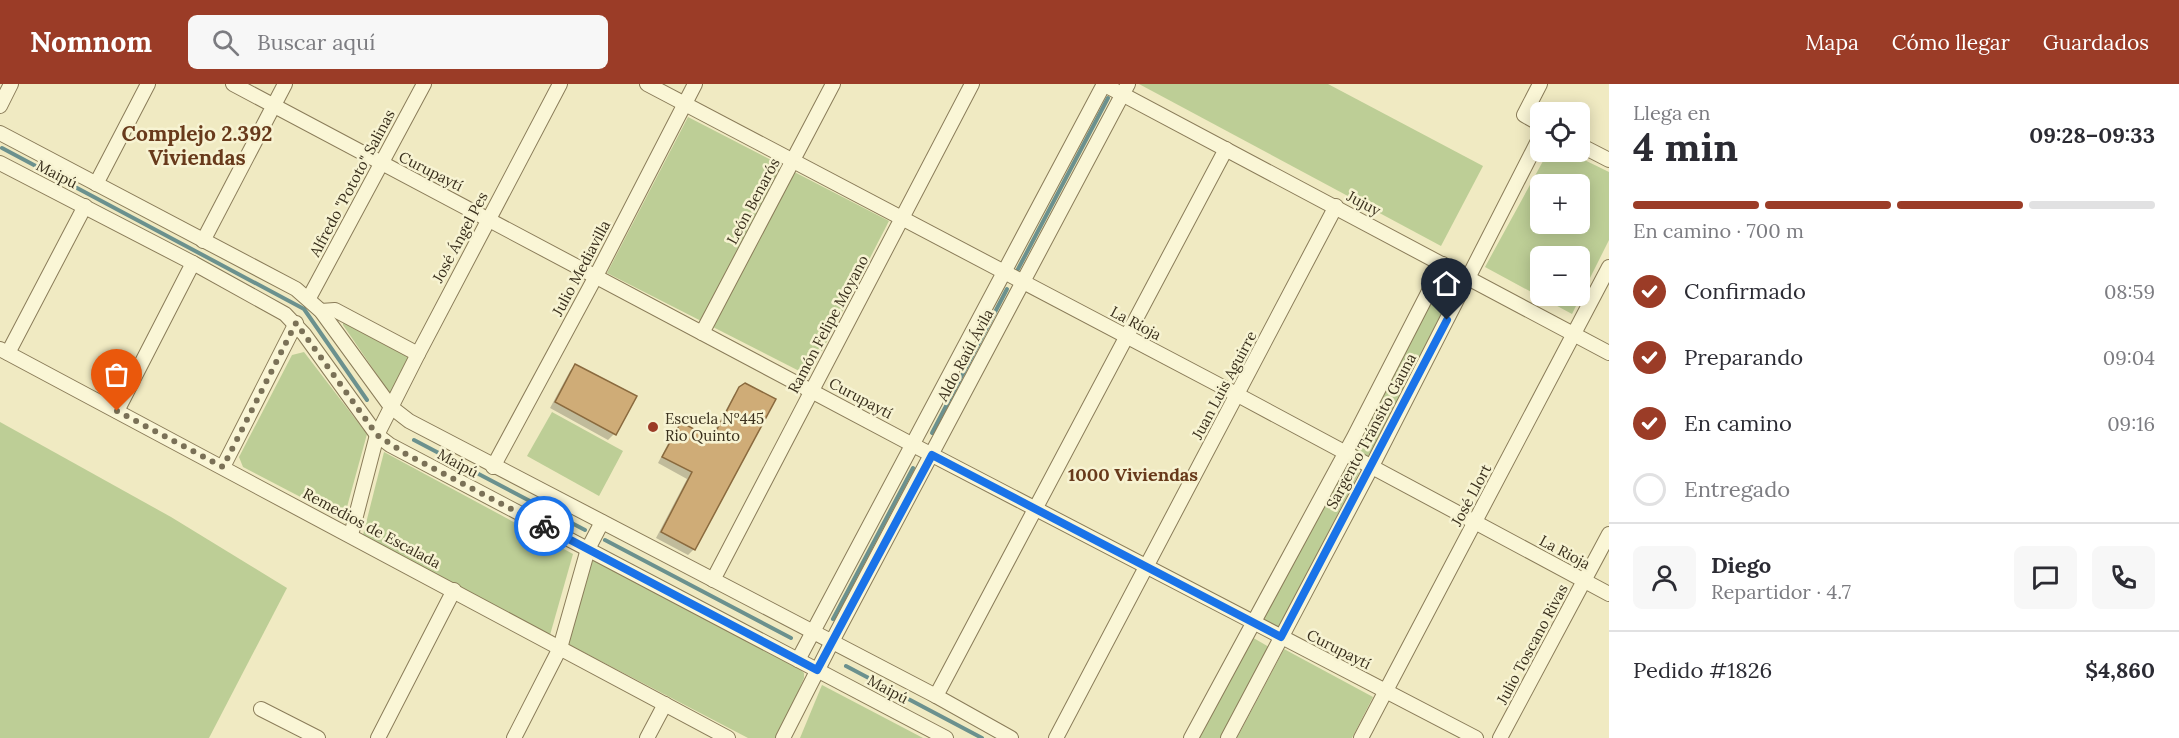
<!DOCTYPE html>
<html lang="es">
<head>
<meta charset="utf-8">
<style>
	body { margin:0; font-family:Lora,serif; background:#f7f7f7; color:#2b2b33; height:100vh; display:flex; flex-direction:column; font-size:22px; white-space:nowrap }
	* { box-sizing:border-box; margin:0 }
	p { font-size:20px; color:#7c7c81 }
	.icon { flex:none; width:33px; height:33px; fill:none; stroke:currentColor; stroke-width:2; stroke-linecap:round; stroke-linejoin:round }
	.map { position:relative; flex:1; overflow:hidden }
	.side { display:flex; flex-direction:column; background:#fff; width:570px }
	.side>* { flex:none }
	.fabs { position:absolute; left:1530px; top:18px; display:grid; gap:12px }
	.fabs a { display:grid; place-items:center; width:60px; height:60px; border-radius:9px; background:#fff; box-shadow:0 3px 15px #0003; font-size:30px }
	.pin { position:absolute; display:grid; place-items:center; width:51px; height:51px; color:#fff; margin:-62px -26px; border-radius:50% 50% 50% 0; rotate:-45deg; box-shadow:0 0 6px #0007 }
	.pin .icon { rotate:45deg }
	.courier { position:absolute; display:grid; place-items:center; width:60px; height:60px; margin:-30px; border:4px solid #1a73e8; border-radius:50%; background:#fff; color:#222; box-shadow:0 2px 8px #0007 }
	.summary em { font-style:normal; font-weight:700 }
	.summary div { display:flex; flex-direction:column-reverse }
	.summary { display:flex; align-items:center; justify-content:space-between; height:102px; padding:0 24px }
	h1 { font-size:39px; font-weight:700; line-height:45px }
	.bar { display:grid; grid-template-columns:repeat(4,1fr); gap:9px 6px; align-content:center; height:72px; padding:0 24px }
	.bar i { height:8px; border-radius:4px; background:#e1e1e2 }
	.bar .on { background:#9b3c27 }
	.bar p { grid-column:span 4 }
	.line { display:flex; align-items:center; gap:15px; padding:0 24px; border-top:2px solid #e1e1e2 }
	.line div { flex:1 }
	.round { display:grid; place-items:center; flex:none; width:63px; height:63px; border-radius:9px; background:#f7f7f7 }
	ol { padding:0 24px; list-style:none }
	li { display:flex; align-items:center; gap:18px; height:66px }
	li p { margin-inline-start:auto }
	li .icon { padding:6px; border-radius:50%; background:#9b3c27; color:#fff; stroke-width:4 }
	li:last-child { color:#7c7c81 }
	li i { width:33px; height:33px; border:3px solid #e1e1e2; border-radius:50% }
	header { display:flex; align-items:center; gap:36px; box-sizing:border-box; height:84px; padding:0 30px; background:#9b3c27; color:#fff }
	header strong { font-size:28px }
	nav { display:flex; gap:33px; margin-inline-start:auto; font-size:21px }
	.search { width:420px; height:54px; background:#f7f7f7; display:flex; align-items:center; gap:15px; box-sizing:border-box; padding:0 21px; border-radius:9px; color:#7c7c81; font-size:22px }
	main { display:flex; flex:1; min-height:0 }
	.map>svg:first-child { display:block }
</style>
</head>
<body>
<header>
<strong>Nomnom</strong>
<div class="search"><svg class="icon" aria-label="search" viewBox="0 0 24 24"><circle cx="10" cy="10" r="6"/><path d="M15 15l6 6"/></svg>Buscar aquí</div>
<nav><a>Mapa</a><a>Cómo llegar</a><a>Guardados</a></nav>
</header>
<main>
<div class="map">
<svg width="1609" height="654" viewBox="0 0 1609 654">
	<rect width="100%" height="100%" fill="#f0eac2"/>
	<g fill="#bdce96" fill-rule="evenodd">
		<polygon points="1139,0 1328,0 1483,82 1441,162"/>
		<polygon points="688,33 889,137 809,292 607,189"/>
		<path d="M1548 68H1568L1609 88V156L1572 230 1485 183ZM1540 100H1580V140H1540ZM1540 172H1580V212H1540Z"/>
		<polygon points="1446,190 1459,197 1368,374 1354,366"/>
		<polygon points="343,236 410,271 391,311 343,241"/>
		<polygon points="304,268 367,350 347,423 337,432 243,383 239,373 292,271"/>
		<polygon points="552,328 623,367 599,412 527,372"/>
		<polygon points="0,338 171,433 287,504 209,654 0,654"/>
		<polygon points="384,368 573,470 550,551 363,451"/>
		<polygon points="1345,381 1359,389 1279,544 1263,536"/>
		<polygon points="593,475 800,585 804,589 804,594 778,654 748,654 568,560"/>
		<polygon points="1250,552 1269,563 1221,654 1198,654"/>
		<polygon points="1284,565 1373,613 1352,654 1237,654"/>
		<polygon points="822,601 923,654 800,654"/>
	</g>
	<g fill="#0003">
		<polygon points="576,281 614,350 608,356 550,324 570,287"/>
		<polygon points="740,304 694,465 688,471 656,454 687,395 658,379 675,346 681,340 710,355 734,311"/>
	</g>
	<g fill="none" stroke-linecap="round" stroke-linejoin="round">
		<g stroke="#6b918e" stroke-width="4">
			<polyline points="2,64 304,225 367,316"/>
			<polyline points="1017,187 1108,14"/>
			<polyline points="932,349 1007,205"/>
			<polyline points="414,356 585,446"/>
			<polyline points="605,456 791,554"/>
			<polyline points="833,535 913,384"/>
			<polyline points="846,582 982,654"/>
		</g>
	</g>
	<g fill="#cfac77" stroke="#8a6a3e" stroke-width="1.5">
		<polygon points="575,280 637,312 616,351 555,318"/>
		<polygon points="745,299 776,315 695,466 661,448 692,388 662,373 681,338 712,355 739,303"/>
	</g>
	<g fill="none" stroke-linecap="round" stroke-linejoin="round">
		<g stroke="#8a7c59" stroke-width="16">
			<g id="minor">
				<polyline points="233,0 913,361 1476,654"/>
				<polyline points="647,0 1236,310 1609,510"/>
				<polyline points="1103,0 1609,269"/>
				<polyline points="1540,0 1524,31 1540,40"/>
				<polyline points="0,22 11,0"/>
				<polyline points="0,49 296,205 321,227 391,323 409,337 936,612 1011,654"/>
				<polyline points="1580,61 1609,76"/>
				<polyline points="0,79 193,179 285,230 304,250 377,351 390,361 946,654"/>
				<polyline points="96,100 148,0"/>
				<polyline points="203,157 285,0"/>
				<polyline points="309,214 424,0"/>
				<polyline points="321,227 335,226 418,270"/>
				<polyline points="702,249 833,0"/>
				<polyline points="0,265 728,654"/>
				<polyline points="8,269 85,122"/>
				<polyline points="117,327 193,179"/>
				<polyline points="223,383 296,239"/>
				<polyline points="493,383 596,192 695,0"/>
				<polyline points="351,451 377,351 418,270 560,0"/>
				<polyline points="713,496 972,0"/>
				<polyline points="798,576 1104,0"/>
				<polyline points="936,612 1226,65"/>
				<polyline points="261,625 318,654"/>
				<polyline points="378,654 454,506"/>
				<polyline points="514,654 560,564 588,465 602,438"/>
				<polyline points="647,654 665,620"/>
				<polyline points="783,654 837,548 1128,0"/>
				<polyline points="1056,654 1336,122"/>
				<polyline points="1191,654 1354,353 1443,180"/>
				<polyline points="1228,654 1371,384 1540,53"/>
				<polyline points="1361,654 1609,183"/>
				<polyline points="1500,654 1609,450"/>
			</g>
		</g>
		<use href="#minor" stroke="#faf6d6" stroke-width="14"/>
	</g>
	<g fill="none" stroke-linecap="round" stroke-linejoin="round">
		<polyline stroke="#7a7157" stroke-width="6" stroke-dasharray="0 10.8" points="117,327 223,383 296,239 377,351 406,370 544,442"/>
		<polyline stroke="#1a73e8" stroke-width="8" points="544,442 817,586 932,371 1281,553 1447,236"/>
	</g>
	<circle fill="#9b3c27" stroke="#f7f3d2" stroke-width="2" cx="653" cy="343" r="6"/>
	<g text-anchor="middle" dominant-baseline="central" stroke-width="5" stroke-linejoin="round" paint-order="stroke">
		<g font-size="15" fill="#3a301d" stroke="#f7f3d2">
			<text transform="translate(431 87) rotate(27)">Curupaytí</text>
			<text transform="translate(57 90) rotate(27)">Maipú</text>
			<text transform="translate(352 99) rotate(-62)">Alfredo "Pototo" Salinas</text>
			<text transform="translate(753 117) rotate(-62)">León Benarós</text>
			<text transform="translate(1364 119) rotate(28)">Jujuy</text>
			<text transform="translate(460 153) rotate(-62)">José Ángel Pes</text>
			<text transform="translate(581 184) rotate(-62)">Julio Mediavilla</text>
			<text transform="translate(1136 239) rotate(28)">La Rioja</text>
			<text transform="translate(828 240) rotate(-62)">Ramón Felipe Moyano</text>
			<text transform="translate(965 271) rotate(-62)">Aldo Raúl Ávila</text>
			<text transform="translate(1224 301) rotate(-62)">Juan Luis Aguirre</text>
			<text transform="translate(861 314) rotate(28)">Curupaytí</text>
			<text transform="translate(1371 347) rotate(-62)">Sargento Tránsito Gauna</text>
			<text transform="translate(458 379) rotate(28)">Maipú</text>
			<text transform="translate(1471 411) rotate(-62)">José Llort</text>
			<text transform="translate(372 444) rotate(28)">Remedios de Escalada</text>
			<text transform="translate(1565 468) rotate(28)">La Rioja</text>
			<text transform="translate(1532 560) rotate(-62)">Julio Toscano Rivas</text>
			<text transform="translate(1339 565) rotate(27)">Curupaytí</text>
			<text transform="translate(888 605) rotate(28)">Maipú</text>
		</g>
		<g font-size="15" fill="#3a301d" stroke="#f7f3d2" text-anchor="start">
			<text x="665" y="334">Escuela Nº445<tspan x="665" dy="17">Rio Quinto</tspan></text>
		</g>
		<g font-size="18" font-weight="bold" fill="#683a1b" stroke="#f7f3d2">
			<text x="1133" y="390">1000 Viviendas</text>
		</g>
		<g font-size="21" font-weight="bold" fill="#683a1b" stroke="#f7f3d2">
			<text x="197" y="49">Complejo 2.392<tspan x="197" dy="24">Viviendas</tspan></text>
		</g>
	</g>
</svg>
<div class="fabs">
<a><svg class="icon" aria-label="locate" viewBox="0 0 24 24"><circle cx="12" cy="12" r="6"/><path d="M12 2v4M12 18v4M2 12h4M18 12h4"/></svg></a>
<a>+</a>
<a>−</a>
</div>
<div class="pin" style="left:117px;top:327px;background:#ea580c"><svg class="icon" aria-label="bag" viewBox="0 0 24 24"><path d="M5 8h14l-1 12H6zM9 8a3 3 0 0 1 6 0"/></svg></div>
<div class="pin" style="left:1447px;top:236px;background:#1f2937"><svg class="icon" aria-label="home" viewBox="0 0 24 24"><path d="M3 11l9-7 9 7M6 9v11h12V9"/></svg></div>
<div class="courier" style="left:544px;top:442px"><svg class="icon" aria-label="bike" viewBox="0 0 24 24"><circle cx="6" cy="16" r="4"/><circle cx="18" cy="16" r="4"/><path d="M6 16l4-8h5l3 8M10 8l3 8H6M13 5h3"/></svg></div>
</div>
<section class="side">
<div class="summary"><div><h1>4 min</h1><p>Llega en</p></div><em>09:28–09:33</em></div>
<div class="bar"><i class="on"></i><i class="on"></i><i class="on"></i><i></i><p>En camino · 700 m</p></div>
<ol>
<li><svg class="icon" aria-label="check" viewBox="0 0 24 24"><path d="M5 12l5 5 9-10"/></svg>Confirmado<p>08:59</p></li>
<li><svg class="icon" aria-label="check" viewBox="0 0 24 24"><path d="M5 12l5 5 9-10"/></svg>Preparando<p>09:04</p></li>
<li><svg class="icon" aria-label="check" viewBox="0 0 24 24"><path d="M5 12l5 5 9-10"/></svg>En camino<p>09:16</p></li>
<li><i></i>Entregado</li>
</ol>
<div class="line" style="height:108px"><a class="round"><svg class="icon" aria-label="person" viewBox="0 0 24 24"><circle cx="12" cy="8" r="4"/><path d="M4 21q1-7 8-7t8 7"/></svg></a><div><b>Diego</b><p>Repartidor · 4.7</p></div><a class="round"><svg class="icon" aria-label="chat" viewBox="0 0 24 24"><path d="M4 5h16v11H9l-5 4z"/></svg></a><a class="round"><svg class="icon" aria-label="phone" viewBox="0 0 24 24"><path d="M5 4h4l2 5-3 2q2 4 5 5l2-3 5 2v4C11 20 4 13 5 4z"/></svg></a></div>
<div class="line" style="height:78px"><div>Pedido #1826</div><b>$4,860</b></div>
</section>
</main>
</body>
</html>
